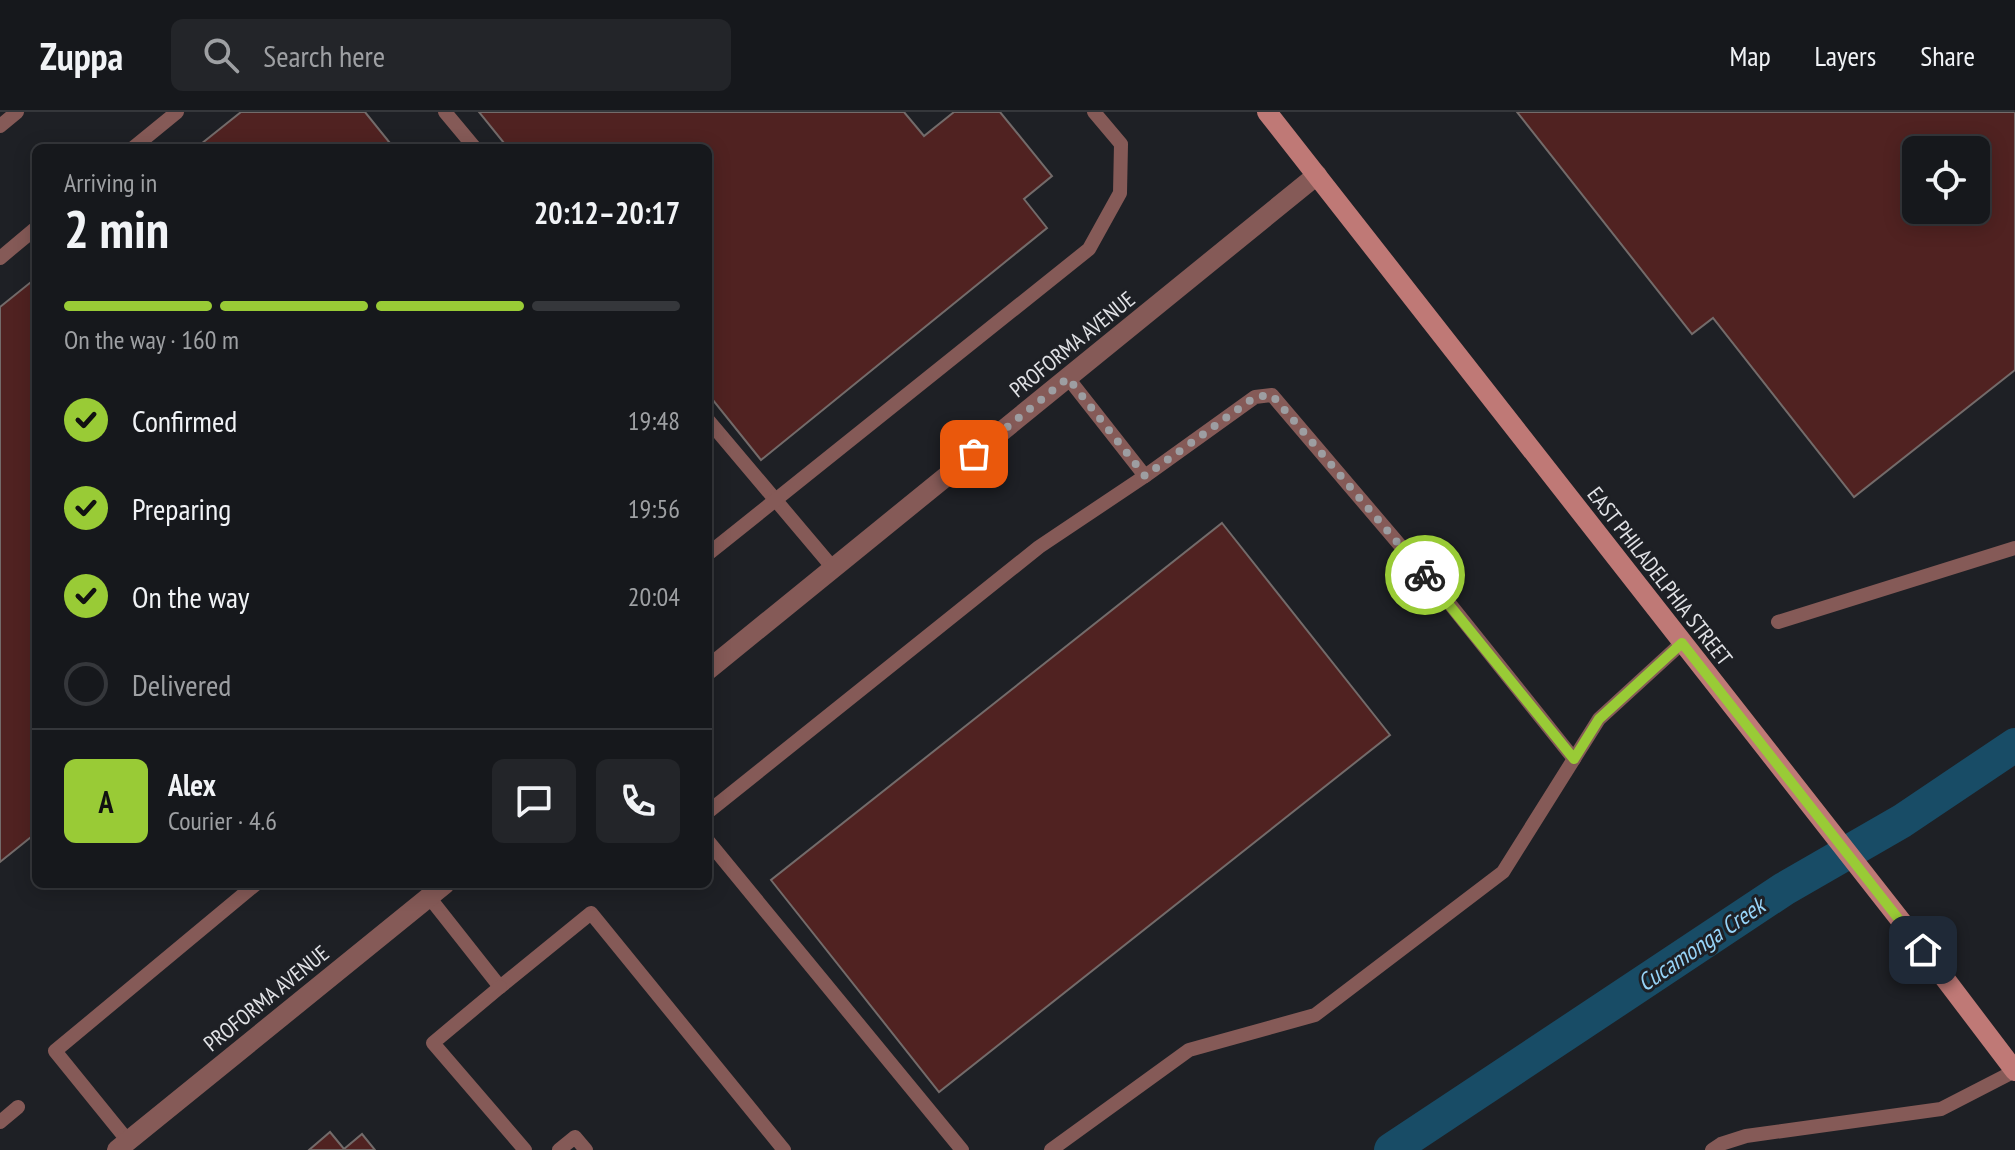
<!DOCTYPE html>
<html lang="en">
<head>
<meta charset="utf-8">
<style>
	body { margin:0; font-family:"PT Sans Narrow",sans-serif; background:#232529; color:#f1f3f6; height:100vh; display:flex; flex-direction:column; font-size:30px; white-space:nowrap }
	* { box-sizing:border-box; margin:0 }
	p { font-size:26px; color:#9ea0a3 }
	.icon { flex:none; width:44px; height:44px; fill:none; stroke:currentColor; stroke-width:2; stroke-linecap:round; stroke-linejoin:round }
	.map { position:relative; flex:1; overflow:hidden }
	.sheet { position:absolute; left:32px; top:32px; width:680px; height:744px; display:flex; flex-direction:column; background:#16181c; border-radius:12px; box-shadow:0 4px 20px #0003,0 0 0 2px #35373b }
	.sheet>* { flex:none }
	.buttons { position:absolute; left:1902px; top:24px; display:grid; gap:16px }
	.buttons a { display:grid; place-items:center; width:88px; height:88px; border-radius:12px; background:#16181c; box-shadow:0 4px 20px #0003,0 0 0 2px #35373b; font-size:40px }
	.pin { position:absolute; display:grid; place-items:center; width:68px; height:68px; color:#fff; margin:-34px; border-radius:16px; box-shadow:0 4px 12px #0006 }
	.courier { position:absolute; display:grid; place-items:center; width:80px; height:80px; margin:-40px; border:6px solid #99cb36; border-radius:50%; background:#fff; color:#222; box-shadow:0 2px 10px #0007 }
	.overview em { font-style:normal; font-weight:700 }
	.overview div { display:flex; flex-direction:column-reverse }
	.overview { display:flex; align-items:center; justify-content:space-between; height:136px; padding:0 32px }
	h1 { font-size:52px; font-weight:700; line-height:60px }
	.bar { display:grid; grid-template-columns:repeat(4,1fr); gap:12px 8px; align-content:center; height:96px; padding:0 32px }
	.bar i { height:10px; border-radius:6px; background:#35373b }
	.bar .selected { background:#99cb36 }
	.bar p { grid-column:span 4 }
	.line { display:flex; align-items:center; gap:20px; padding:0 32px; border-top:2px solid #35373b }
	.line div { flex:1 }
	.round { display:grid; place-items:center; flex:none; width:84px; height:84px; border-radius:12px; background:#232529 }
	ol { padding:0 32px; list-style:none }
	li { display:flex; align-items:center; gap:24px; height:88px }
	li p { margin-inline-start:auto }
	li .icon { padding:8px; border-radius:50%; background:#99cb36; color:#111; stroke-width:4 }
	li:last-child { color:#9ea0a3 }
	li i { width:44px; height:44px; border:4px solid #35373b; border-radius:50% }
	header { display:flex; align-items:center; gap:48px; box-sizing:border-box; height:112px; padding:0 40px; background:#16181c; border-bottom:2px solid #35373b }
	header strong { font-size:38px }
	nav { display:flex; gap:44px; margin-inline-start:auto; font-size:28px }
	.search { width:560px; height:72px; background:#232529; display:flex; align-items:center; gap:20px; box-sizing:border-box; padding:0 28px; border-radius:12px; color:#9ea0a3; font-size:30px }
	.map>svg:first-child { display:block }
</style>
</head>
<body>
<header>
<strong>Zuppa</strong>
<div class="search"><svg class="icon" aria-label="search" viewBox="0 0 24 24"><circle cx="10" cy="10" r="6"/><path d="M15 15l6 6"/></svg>Search here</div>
<nav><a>Map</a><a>Layers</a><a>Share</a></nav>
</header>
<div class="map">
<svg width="2015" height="1038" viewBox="0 0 2015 1038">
	<rect width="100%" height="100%" fill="#1e2025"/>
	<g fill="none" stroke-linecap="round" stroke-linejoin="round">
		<polyline stroke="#184c66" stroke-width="34" points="1391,1038 1784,777 1902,709 2015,633"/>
	</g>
	<g fill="#502221" stroke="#736b6a" stroke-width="2" fill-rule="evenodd">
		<polygon points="241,0 365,0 394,36 196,36"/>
		<polygon points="479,0 904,0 924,24 954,0 1000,0 1052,64 1024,87 1047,116 761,348 708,282 708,36 508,36"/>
		<path d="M1517 0H2015V258L1854 385 1713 206 1692 222ZM1916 38H1976V98H1916Z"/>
		<polygon points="36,166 36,721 0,750 0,195"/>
		<polygon points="1222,411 1390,623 939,980 771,768"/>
		<polygon points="330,1020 344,1037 362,1022 375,1038 309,1038"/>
	</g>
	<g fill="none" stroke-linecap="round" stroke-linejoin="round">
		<g stroke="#855a57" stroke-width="14">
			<polyline points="445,0 475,36"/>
			<polyline points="0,14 17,0"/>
			<polyline points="133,36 177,0"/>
			<polyline points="0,146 36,116"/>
			<polyline points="708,308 833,456"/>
			<polyline points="1145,364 1255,285 1272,283 1450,492 1574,647"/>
			<polyline points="708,442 1089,137 1120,81 1121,32 1094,0"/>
			<polyline points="1778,510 2015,436"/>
			<polyline points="708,700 1039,435 1145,364 1068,266"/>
			<polyline points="708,729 962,1038"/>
			<polyline points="429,785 500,875 591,801 784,1038"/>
			<polyline points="500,875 433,931 525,1038"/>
			<polyline points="0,1010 18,995"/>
			<polyline points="128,1029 55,939 256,772"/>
			<polyline points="559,1038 575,1025 586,1038"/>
			<polyline points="1051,1038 1189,938 1315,903 1503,760 1599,607 1682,531"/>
			<polyline points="1712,1038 1721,1032 1746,1024 1941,997 2015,959"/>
		</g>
		<g stroke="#855a57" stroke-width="20">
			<polyline points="708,558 1317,63"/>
			<polyline points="117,1038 445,772"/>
		</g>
		<polyline stroke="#bf7976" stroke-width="20" points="1267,0 1905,814 2015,959"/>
	</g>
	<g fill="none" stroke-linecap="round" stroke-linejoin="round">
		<polyline stroke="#9d9ea2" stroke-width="8" stroke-dasharray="0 14.4" points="974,342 1068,266 1145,364 1255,285 1272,283 1425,463"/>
		<polyline stroke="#99cb36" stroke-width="10" points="1425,463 1574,647 1599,607 1682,531 1923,838"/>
	</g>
	<g text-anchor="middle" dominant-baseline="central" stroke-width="6" stroke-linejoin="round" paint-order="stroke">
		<g font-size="22" fill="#e1e2e6" stroke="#1e2025">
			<text transform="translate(1072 232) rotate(-39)">PROFORMA AVENUE</text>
			<text transform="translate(1660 464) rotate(52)">EAST PHILADELPHIA STREET</text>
			<text transform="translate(266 886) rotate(-39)">PROFORMA AVENUE</text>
		</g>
		<g font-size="24" font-style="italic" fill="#96d3f7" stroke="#1e2025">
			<text transform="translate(1701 832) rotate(-34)">Cucamonga Creek</text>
		</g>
	</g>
</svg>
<div class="buttons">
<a><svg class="icon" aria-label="locate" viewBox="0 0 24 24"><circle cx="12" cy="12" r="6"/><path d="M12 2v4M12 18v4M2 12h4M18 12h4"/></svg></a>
</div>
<div class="pin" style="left:974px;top:342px;background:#ea580c"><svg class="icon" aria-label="bag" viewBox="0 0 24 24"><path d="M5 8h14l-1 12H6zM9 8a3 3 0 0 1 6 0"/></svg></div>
<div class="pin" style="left:1923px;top:838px;background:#1f2937"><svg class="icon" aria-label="home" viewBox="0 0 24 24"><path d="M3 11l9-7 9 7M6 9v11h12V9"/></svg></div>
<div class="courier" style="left:1425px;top:463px"><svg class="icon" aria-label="bike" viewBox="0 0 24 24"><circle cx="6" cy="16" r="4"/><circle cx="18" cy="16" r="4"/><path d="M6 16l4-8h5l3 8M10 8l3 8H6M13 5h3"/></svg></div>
<section class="sheet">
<div class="overview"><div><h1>2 min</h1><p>Arriving in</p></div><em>20:12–20:17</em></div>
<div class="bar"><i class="selected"></i><i class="selected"></i><i class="selected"></i><i></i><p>On the way · 160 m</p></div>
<ol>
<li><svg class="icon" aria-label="check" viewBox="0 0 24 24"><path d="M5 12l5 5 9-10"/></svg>Confirmed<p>19:48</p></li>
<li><svg class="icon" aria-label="check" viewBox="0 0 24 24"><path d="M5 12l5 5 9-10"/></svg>Preparing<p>19:56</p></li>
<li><svg class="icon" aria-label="check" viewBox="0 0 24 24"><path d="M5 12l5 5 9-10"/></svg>On the way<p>20:04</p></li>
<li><i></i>Delivered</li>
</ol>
<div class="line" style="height:144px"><b class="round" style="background:#99cb36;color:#111">A</b><div><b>Alex</b><p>Courier · 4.6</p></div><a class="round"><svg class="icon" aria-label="chat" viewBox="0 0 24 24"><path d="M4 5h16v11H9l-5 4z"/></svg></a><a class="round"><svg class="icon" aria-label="phone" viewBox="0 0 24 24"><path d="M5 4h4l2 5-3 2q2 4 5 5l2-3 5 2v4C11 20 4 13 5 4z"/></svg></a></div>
</section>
</div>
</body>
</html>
